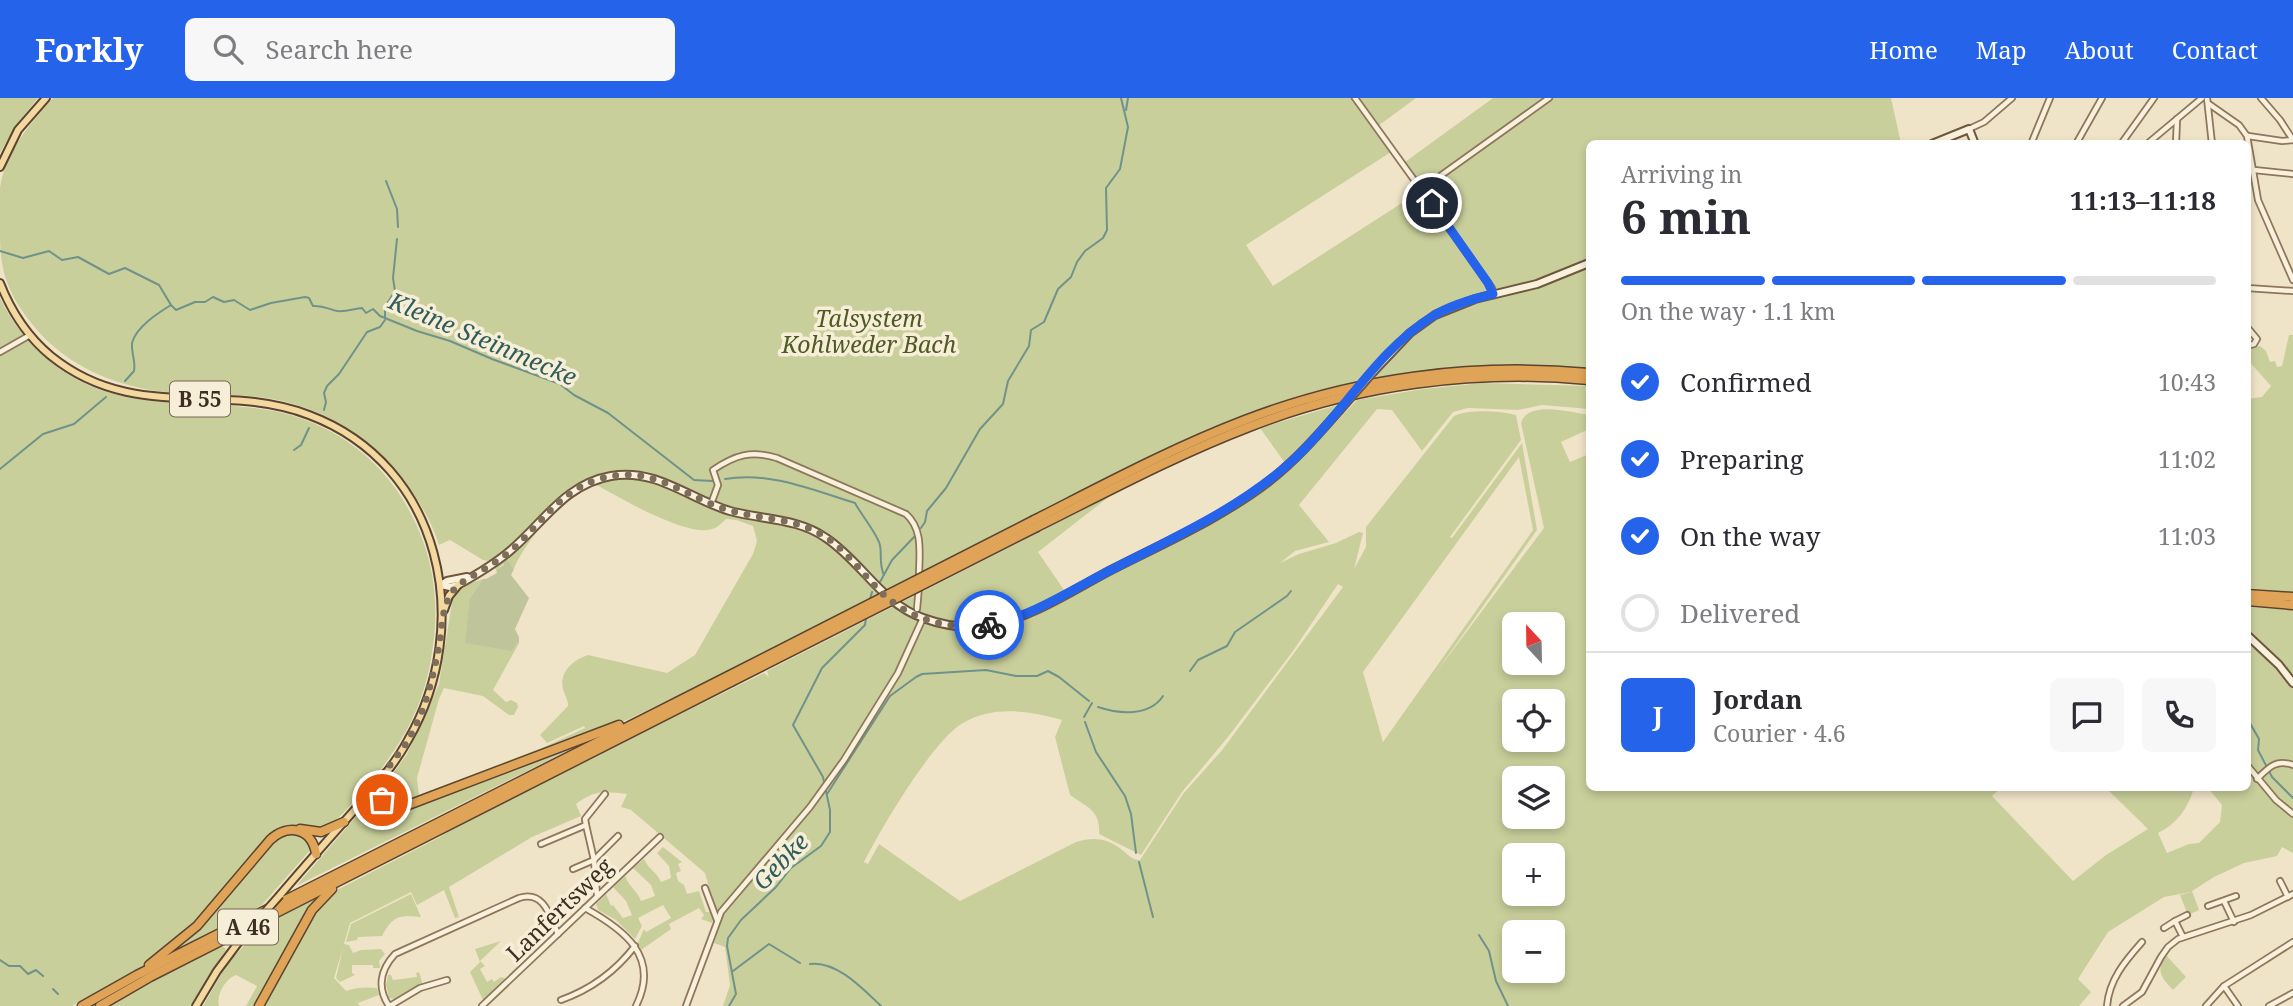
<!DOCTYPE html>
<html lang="en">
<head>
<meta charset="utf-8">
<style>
	body { margin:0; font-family:"Noto Serif",serif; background:#f7f7f7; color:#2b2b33; height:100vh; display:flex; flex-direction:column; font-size:26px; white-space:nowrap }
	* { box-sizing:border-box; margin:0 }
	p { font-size:23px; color:#7c7c81 }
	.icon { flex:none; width:38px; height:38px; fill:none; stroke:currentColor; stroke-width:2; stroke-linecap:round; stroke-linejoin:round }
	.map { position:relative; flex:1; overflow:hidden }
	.drawer { position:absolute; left:1586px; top:42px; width:665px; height:651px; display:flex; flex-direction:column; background:#fff; border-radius:10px; box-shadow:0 4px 10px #0003 }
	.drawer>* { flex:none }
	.needle { width:46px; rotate:338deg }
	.tools { position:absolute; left:1502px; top:514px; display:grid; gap:14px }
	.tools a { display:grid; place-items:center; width:63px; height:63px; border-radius:10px; background:#fff; box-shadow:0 4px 10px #0003; font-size:35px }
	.pin { position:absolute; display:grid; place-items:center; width:60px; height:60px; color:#fff; margin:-30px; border:4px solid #fff; border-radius:50%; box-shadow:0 2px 7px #0007 }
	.courier { position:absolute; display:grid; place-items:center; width:70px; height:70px; margin:-35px; border:5px solid #2563eb; border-radius:50%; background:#fff; color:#222; box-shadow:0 2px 9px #0007 }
	.summary em { font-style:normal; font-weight:700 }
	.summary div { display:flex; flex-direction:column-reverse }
	.summary { display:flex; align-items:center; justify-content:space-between; height:119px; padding:0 35px }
	h1 { font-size:46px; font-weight:700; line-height:52px }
	.bar { display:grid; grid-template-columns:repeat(4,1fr); gap:10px 7px; align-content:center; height:84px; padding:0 35px }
	.bar i { height:9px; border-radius:5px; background:#e1e1e2 }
	.bar .selected { background:#2563eb }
	.bar p { grid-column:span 4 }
	.line { display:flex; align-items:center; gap:18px; padding:0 35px; border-top:2px solid #e1e1e2 }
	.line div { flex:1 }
	.round { display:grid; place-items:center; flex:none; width:74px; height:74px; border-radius:10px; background:#f7f7f7 }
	ol { padding:0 35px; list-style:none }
	li { display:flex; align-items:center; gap:21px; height:77px }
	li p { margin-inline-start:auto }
	li .icon { padding:7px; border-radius:50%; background:#2563eb; color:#fff; stroke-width:4 }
	li:last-child { color:#7c7c81 }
	li i { width:38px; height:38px; border:4px solid #e1e1e2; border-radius:50% }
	header { display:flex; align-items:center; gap:42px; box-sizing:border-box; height:98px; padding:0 35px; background:#2563eb; color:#fff }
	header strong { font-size:33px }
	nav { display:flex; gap:38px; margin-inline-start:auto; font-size:24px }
	.search { width:490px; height:63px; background:#f7f7f7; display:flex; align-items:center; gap:18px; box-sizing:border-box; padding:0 24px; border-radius:10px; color:#7c7c81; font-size:26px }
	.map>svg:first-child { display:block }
</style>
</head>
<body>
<header>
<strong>Forkly</strong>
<div class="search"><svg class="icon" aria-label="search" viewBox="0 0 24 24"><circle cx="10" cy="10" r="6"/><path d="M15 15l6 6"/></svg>Search here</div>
<nav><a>Home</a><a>Map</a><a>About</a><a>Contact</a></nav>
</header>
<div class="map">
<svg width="2293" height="908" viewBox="0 0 2293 908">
	<rect width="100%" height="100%" fill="#f0e4c8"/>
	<g fill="#c9cf9b" fill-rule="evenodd">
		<polygon points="0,0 38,0 16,27 0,55"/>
		<path d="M53 0H1416L1378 28 1405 64 1493 0H1891L1901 45 1589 46V271C1513 267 1449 267 1373 281L1380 271 1365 275 1357 284 1305 296 1254 313 1138 364 864 507 629 621 427 699 398 705 384 699 382 691 407 656 439 586 453 498 468 486 483 481 470 500 519 545 493 592 506 604 511 602 517 605 518 609 514 617H509L483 598 444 590 439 601 417 680 419 697 544 649 585 630 584 628 547 645 540 637 568 608C568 601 565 598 563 591 559 574 573 562 588 557L667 575 695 557 753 456 757 443 753 428 736 422 726 421C720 427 716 431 707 432 680 435 620 400 595 386 582 389 566 399 557 408 546 421 519 455 514 471L506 462 504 466 496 472 489 463 483 462 450 442 439 447C430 418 413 393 394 370 365 336 325 313 282 303 247 295 211 297 176 295 120 291 67 270 32 226 9 197 0 175 0 138 0 123 0 106 0 90 5 55 30 25 53 0ZM1391 54 1419 94 1273 188 1246 147Z"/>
		<path d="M0 200C11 223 26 242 45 259 109 316 183 300 261 311 325 319 382 358 411 416 434 459 440 506 432 554 424 612 399 651 362 694 350 707 340 721 324 731L285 729 199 823 162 855 142 868 72 908H0Z"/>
		<polygon points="2289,237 2293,237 2293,494 2247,490 2247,301 2262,299 2271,288 2247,261 2247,251 2260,248 2266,253 2270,264 2275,263 2277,269 2282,268"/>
		<path d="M1483 285 1589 288V311L1542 307 1518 312 1468 310 1453 314 1422 353 1392 312 1377 311 1299 407 1329 444 1295 453 1280 465 1299 456 1336 445 1359 434 1363 435 1354 471 1366 449V429L1454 318C1470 311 1500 313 1516 317L1521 342 1450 439 1452 440 1522 345 1537 432 1435 576 1544 430 1521 325C1527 302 1571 314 1589 317V331L1561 344 1570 364 1589 356V690H2001L1992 698 2073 783 2106 757 2148 731 2106 690H2194C2188 710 2177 726 2158 735L2167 755 2189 746 2199 745 2220 724 2222 707 2208 690H2247V540L2280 565 2247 534V509L2293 512V755L2282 749 2277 758 2244 765 2214 779 2192 793 2199 812 2188 817 2180 797 2191 794 2164 799 2108 834 2078 881 2091 894 2079 908H723L730 887 725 849 714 845 722 819 715 811 705 775 631 712 621 709 627 696C604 694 596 691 576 706L581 718 532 739 449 789 459 819 455 820 444 792 417 807 411 794 350 825 344 846 349 847 353 855 361 852 381 851 385 856 379 863 380 870H373V867H352V875L355 877 340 884 336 880 343 850 334 880 346 893C356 889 367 889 377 890L379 897 358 905 354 901 360 908H262L313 813 335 793 440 739 473 718 764 575 769 579 767 573 1110 398 1038 454 1064 492 1172 436 1175 442 1271 385 1309 353 1357 302 1423 291ZM1519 359 1533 432 1383 644 1363 574ZM1338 486 1343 489 1223 651 1183 696 1140 762C1131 762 1128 756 1121 751 1106 740 1093 739 1076 744L960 803 879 746 868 766 864 764C881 731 932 643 963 625 994 607 1029 613 1062 622L1055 639 1070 697C1087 709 1101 713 1099 736L1141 757 1182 694 1228 639 1293 553ZM1514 527H1552V565H1514ZM1514 604H1552V642H1514ZM1514 681H1552V719H1514ZM1514 758H1552V796H1514ZM1514 835H1552V873H1514Z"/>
		<polygon points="1341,306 1285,365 1260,330"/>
		<polygon points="568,649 569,652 296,788 368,705 384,712"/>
		<polygon points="299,734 312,750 262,807 166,857 280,736"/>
		<path d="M663 749 682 764 678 766 681 773 676 775 678 783 684 787 687 796 699 793 706 814H710L713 822 712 825 701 821 704 817 699 810 669 826 671 831 641 852 638 845 644 831 646 834 671 820 663 807 638 820 642 828 635 841 616 822 598 812 596 806 606 796 611 808 613 807 623 820 632 817 626 803 613 789 625 778C630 790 637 792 641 803L655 798 651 787 633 770 644 761C649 772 656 773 661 784L671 780 669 768 657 755Z"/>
		<path d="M322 796 257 908H246L257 888 236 877C225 881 216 897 219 908H203L227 866 265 825Z"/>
		<path d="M411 796 421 819C398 817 393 818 382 838L358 839 357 842 346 844 351 826Z"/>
		<polygon points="501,843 480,863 485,868 480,871 487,884 492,881 494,884 501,879 506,881 483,902 470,874 480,864 475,851"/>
		<polygon points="224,849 226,852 190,908 107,908 216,850"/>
		<path d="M2165 856 2186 879 2173 892C2161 880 2156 872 2165 856Z"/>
		<polygon points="419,874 423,887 395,901 389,900 386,887 388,877 391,877 393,882 417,879 416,875"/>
	</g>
	<polygon fill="#bfc49a" points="506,461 514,471 511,477 529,500 515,531 519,539 519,545 517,544 512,553 465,545 470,500 483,481 486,481 497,475 496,472 504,467 503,464"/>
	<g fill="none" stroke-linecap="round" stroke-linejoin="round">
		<g stroke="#6f938a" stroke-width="2">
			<polyline points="1126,12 1128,0"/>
			<polyline points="386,83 397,111 398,129"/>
			<path d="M0 153 23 160 49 153 62 162 78 159 109 176 125 170 159 187 171 207 176 212 195 204H205L213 199 224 204 234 202 250 212 271 205 305 199 309 200 313 208C323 207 328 211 337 213 346 214 353 211 362 210L366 215 373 211 380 218 417 233 450 243 492 261 560 286 574 297 608 315 694 382 713 383"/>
			<polyline points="385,220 385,209 395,193 393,180 397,141"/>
			<path d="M125 283 134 273C136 264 131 254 132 245 136 229 158 215 171 207"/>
			<polyline points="324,312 326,304 324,295 327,288 339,276 367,234 380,229 385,222"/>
			<polyline points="294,352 301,347 309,330"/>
			<polyline points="0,371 43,336 74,326 106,299"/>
			<path d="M725 381C769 373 813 392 855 405 862 418 873 430 879 444 883 454 878 464 884 477"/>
			<polyline points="921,430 925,424 927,413 946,390 980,331 1003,306 1008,283 1029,248 1031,232 1044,224 1058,191 1071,179 1077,164 1085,153 1103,140 1107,132 1106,90 1120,71 1128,29 1121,0"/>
			<polyline points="880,484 892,462 915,438"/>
			<polyline points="870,501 872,494"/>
			<polyline points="1190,573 1198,562 1227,548 1235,534 1287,498 1291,493"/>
			<path d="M1098 609C1119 616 1149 619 1163 598"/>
			<polyline points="1084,619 1092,605"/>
			<polyline points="2247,620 2259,641 2258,652 2272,679 2293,700"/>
			<polyline points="1085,624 1096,654 1125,698 1131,716 1136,755"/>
			<polyline points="827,696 890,598 916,579 922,576 986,572 1016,578 1037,578 1048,573 1059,579 1089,603"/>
			<polyline points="1139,764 1153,819"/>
			<polyline points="1479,837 1489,853 1496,883 1508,908"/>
			<polyline points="0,862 9,868 20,868 28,876 36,872 43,878"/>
			<path d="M810 866C836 862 863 891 881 908"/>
			<polyline points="733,873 769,846 800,865"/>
			<polyline points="53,891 58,896"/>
			<polyline points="729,908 736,896 727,848 728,840 741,822 776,789 791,770 821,748 830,734 830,712 823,679 793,627 822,570 865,527 866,520"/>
		</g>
		<g stroke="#8d765c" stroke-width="8">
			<g id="street">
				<polyline points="1355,0 1492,190 1493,196"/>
				<polyline points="2207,0 2212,46"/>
				<polyline points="2261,0 2280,22 2293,42"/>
				<polyline points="2209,6 2239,27 2247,38 2258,102 2293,182"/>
				<polyline points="1969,31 1984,24 2012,0"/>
				<polyline points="2248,38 2282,43 2293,42"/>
				<polyline points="2031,46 2050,0"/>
				<polyline points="2076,46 2102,0"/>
				<polyline points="2121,46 2154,0"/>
				<polyline points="2147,46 2202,0"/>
				<polyline points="2176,46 2177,21"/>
				<polyline points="2254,72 2293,76"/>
				<polyline points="1422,91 1549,0"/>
				<polyline points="2247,190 2293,193"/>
				<polyline points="2247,229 2257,241 2254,246 2247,248"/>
				<polyline points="0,254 30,237"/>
				<path d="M711 406 718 387 713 372C735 357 751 352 777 360L906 416C924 432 919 457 919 479"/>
				<polyline points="917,511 919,488"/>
				<polyline points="2247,667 2276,702 2293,716"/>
				<path d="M2257 681C2269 669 2276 661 2293 667"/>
				<polyline points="586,727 585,721 605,696"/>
				<polyline points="541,746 586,727 594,762 597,797"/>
				<polyline points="573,771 594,762 618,738"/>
				<polyline points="2280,783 2288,799"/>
				<polyline points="705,790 717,822"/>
				<polyline points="2224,803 2234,824"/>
				<polyline points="2208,808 2236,798"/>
				<path d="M585 810C623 831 661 858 636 908"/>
				<polyline points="2175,823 2187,817"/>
				<polyline points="2164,830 2175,823 2183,839"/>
				<polyline points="2224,888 2238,908"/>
				<path d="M561 902C592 891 615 874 635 848"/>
				<path d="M389 908C377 890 380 872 395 856L519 800C544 792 550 818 558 836"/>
				<polyline points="390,908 420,890 447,882"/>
				<polyline points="482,908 660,739"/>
				<polyline points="686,908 721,814 810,709 844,662 898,575 923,520"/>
				<path d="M2107 908C2109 882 2125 863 2142 844"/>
				<polyline points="2123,908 2142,894 2161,859 2168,849 2178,841 2251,817 2293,796"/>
				<polyline points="2206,908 2224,888 2293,844"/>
				<polyline points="2269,908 2293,895"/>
			</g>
		</g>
		<g stroke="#6f573f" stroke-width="10">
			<g id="secondary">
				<polyline points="1932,46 1969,31 1975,46"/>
				<polyline points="1374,273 1410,235 1435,217 1475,201 1537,186 1589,165"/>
				<path d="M441 487 450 489 458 487C476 477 495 466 511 452 544 424 565 386 611 378 657 370 689 401 730 413 763 422 798 420 826 440 862 464 881 505 923 520 945 528 968 531 991 527 1033 519 1073 492 1111 472 1164 445 1221 420 1268 384 1295 363 1317 338 1339 313"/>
				<polyline points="441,487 447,483 467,479"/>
				<polyline points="2247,537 2279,567 2293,585"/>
			</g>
		</g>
		<g stroke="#5b4430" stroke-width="10">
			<g id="primary">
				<polyline points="0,69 18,32 46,0"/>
				<path d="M0 185C11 213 28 239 51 258 134 325 220 283 309 317 442 367 475 526 408 642 393 670 370 694 350 717 326 744 303 770 280 797"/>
				<polyline points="444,512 449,498 458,487"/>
				<polyline points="196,908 217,873 241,841"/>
			</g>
		</g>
		<g stroke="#5b4430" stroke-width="11">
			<g id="highway">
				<path d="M1034 422C1103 387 1172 350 1245 322 1353 280 1473 264 1589 275"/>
				<path d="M1037 429C1107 394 1176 357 1249 329 1356 287 1475 271 1589 282"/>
				<polyline points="2247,496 2293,499"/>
				<polyline points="2247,503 2293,507"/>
				<polyline points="385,676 379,692 380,698 387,705 397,707"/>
				<polyline points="365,700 386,710 403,709 619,627"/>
				<polyline points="300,731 321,734 344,724"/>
				<path d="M149 867 197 828 270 742C288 725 312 730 316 756"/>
				<polyline points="82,908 137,877 728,578"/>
				<polyline points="100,908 150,879 731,584"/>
				<polyline points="259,908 312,812 332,791"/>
			</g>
		</g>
		<use href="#street" stroke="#faf1dc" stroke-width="4.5"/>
		<use href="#secondary" stroke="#faf1dc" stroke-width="6"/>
		<use href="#primary" stroke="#f3d9a0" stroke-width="6"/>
		<use href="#highway" stroke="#e0a458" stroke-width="8"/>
		<g stroke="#6f573f" stroke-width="10" stroke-linecap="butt">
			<polyline id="secondary-bridge" points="1339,313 1374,273"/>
		</g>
		<g stroke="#5b4430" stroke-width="10" stroke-linecap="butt">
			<polyline id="primary-bridge" points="241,841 280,797"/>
		</g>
		<g stroke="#5b4430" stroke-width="11" stroke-linecap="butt">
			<g id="highway-bridge">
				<polyline points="728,578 1034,422"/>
				<polyline points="731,584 1037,429"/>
			</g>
		</g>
		<use href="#secondary-bridge" stroke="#faf1dc" stroke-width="6"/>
		<use href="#primary-bridge" stroke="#f3d9a0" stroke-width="6"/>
		<use href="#highway-bridge" stroke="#e0a458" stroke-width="8"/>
	</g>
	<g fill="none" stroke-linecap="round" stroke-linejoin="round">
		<path stroke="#7c6e5b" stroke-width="7" stroke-dasharray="0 12.6" d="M382 702C371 682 400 657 409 641 414 631 419 621 423 611 430 590 435 569 439 548 443 526 441 504 458 487 477 475 498 464 515 449 542 424 560 394 596 382 652 363 683 400 732 413 763 422 796 420 824 438 845 451 860 473 877 490 906 521 949 533 989 527"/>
		<path stroke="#2563eb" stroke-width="9" d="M989 527C1029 519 1065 496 1101 477 1166 443 1237 413 1292 363 1341 319 1377 252 1433 218 1451 207 1472 201 1493 196L1488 185 1432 105"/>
	</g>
	<g text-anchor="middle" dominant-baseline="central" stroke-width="7" stroke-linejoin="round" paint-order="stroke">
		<g fill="#f7eed8" stroke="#756857" stroke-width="2">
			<rect x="170" y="283.5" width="60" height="35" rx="5"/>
			<rect x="218" y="811.5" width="60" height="35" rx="5"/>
		</g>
		<g font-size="21" font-weight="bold" fill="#3d2e20">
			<text x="200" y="301">B 55</text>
			<text x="248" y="829">A 46</text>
		</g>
		<g font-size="23" font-style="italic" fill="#4d5a26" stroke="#f7eed8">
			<text x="869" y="220">Talsystem<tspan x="869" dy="26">Kohlweder Bach</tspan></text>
		</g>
		<g font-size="23" fill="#3d2e20" stroke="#f7eed8">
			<text transform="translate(559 811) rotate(-44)">Lanfertsweg</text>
		</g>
		<g font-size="24" font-style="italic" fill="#2f5d5a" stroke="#f7eed8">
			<text transform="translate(483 240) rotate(23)">Kleine Steinmecke</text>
			<text transform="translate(780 763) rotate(-46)">Gebke</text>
		</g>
	</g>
</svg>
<div class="tools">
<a><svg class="needle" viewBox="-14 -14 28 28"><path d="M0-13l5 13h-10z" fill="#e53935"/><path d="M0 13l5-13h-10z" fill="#7c7c81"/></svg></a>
<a><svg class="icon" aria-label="locate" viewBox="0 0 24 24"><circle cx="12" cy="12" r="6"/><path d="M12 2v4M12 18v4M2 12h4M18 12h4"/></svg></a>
<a><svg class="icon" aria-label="layers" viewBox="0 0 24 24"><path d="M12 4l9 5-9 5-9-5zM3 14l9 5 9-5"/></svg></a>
<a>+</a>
<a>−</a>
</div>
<div class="pin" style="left:382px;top:702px;background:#ea580c"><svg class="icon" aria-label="bag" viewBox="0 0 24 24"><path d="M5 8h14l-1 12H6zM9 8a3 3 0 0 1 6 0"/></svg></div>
<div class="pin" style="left:1432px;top:105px;background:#1f2937"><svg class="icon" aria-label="home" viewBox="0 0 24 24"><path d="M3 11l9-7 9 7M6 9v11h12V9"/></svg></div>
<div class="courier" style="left:989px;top:527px"><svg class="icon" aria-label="bike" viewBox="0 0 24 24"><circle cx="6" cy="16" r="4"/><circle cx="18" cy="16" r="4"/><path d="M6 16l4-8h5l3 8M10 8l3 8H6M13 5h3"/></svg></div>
<section class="drawer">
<div class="summary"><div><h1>6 min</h1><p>Arriving in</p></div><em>11:13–11:18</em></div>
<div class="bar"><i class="selected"></i><i class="selected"></i><i class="selected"></i><i></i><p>On the way · 1.1 km</p></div>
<ol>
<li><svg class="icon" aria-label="check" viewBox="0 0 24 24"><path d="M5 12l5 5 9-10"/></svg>Confirmed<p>10:43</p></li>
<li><svg class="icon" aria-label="check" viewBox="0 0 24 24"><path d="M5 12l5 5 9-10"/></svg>Preparing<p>11:02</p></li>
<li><svg class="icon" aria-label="check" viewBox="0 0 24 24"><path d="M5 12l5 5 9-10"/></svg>On the way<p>11:03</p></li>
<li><i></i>Delivered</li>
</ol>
<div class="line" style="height:126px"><b class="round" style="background:#2563eb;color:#fff">J</b><div><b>Jordan</b><p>Courier · 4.6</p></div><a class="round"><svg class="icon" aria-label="chat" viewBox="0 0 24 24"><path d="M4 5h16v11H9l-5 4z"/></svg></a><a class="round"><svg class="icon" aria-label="phone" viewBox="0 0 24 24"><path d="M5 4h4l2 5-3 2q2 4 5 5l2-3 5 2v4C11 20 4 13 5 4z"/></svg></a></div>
</section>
</div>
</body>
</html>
